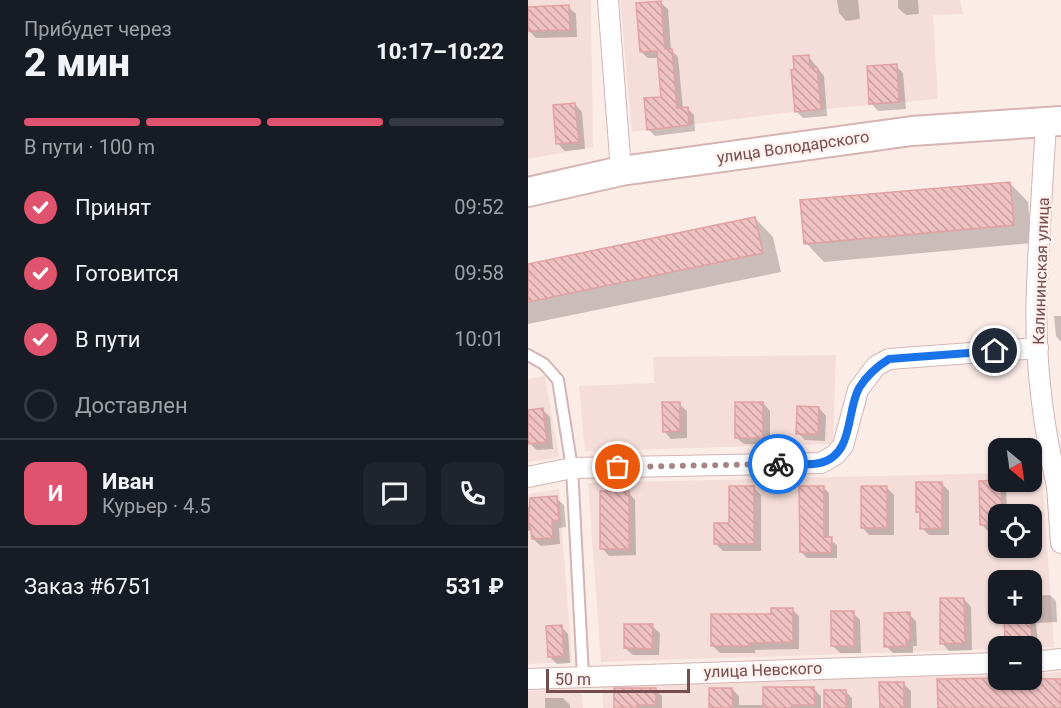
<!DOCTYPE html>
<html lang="ru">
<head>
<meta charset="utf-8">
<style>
	body { margin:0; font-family:Roboto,sans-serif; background:#20242c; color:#f1f3f6; height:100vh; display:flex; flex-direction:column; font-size:22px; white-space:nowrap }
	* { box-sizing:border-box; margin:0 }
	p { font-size:20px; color:#9ea1a6 }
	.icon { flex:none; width:33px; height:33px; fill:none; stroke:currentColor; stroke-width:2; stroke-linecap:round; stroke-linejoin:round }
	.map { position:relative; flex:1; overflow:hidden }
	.details { display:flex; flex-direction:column; background:#171b24; width:528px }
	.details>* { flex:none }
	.needle { width:39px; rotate:151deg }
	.buttons { position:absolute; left:460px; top:438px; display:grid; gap:12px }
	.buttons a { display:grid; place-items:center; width:54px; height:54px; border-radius:12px; background:#171b24; box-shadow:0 2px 4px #0004; font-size:30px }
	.scale { position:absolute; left:18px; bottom:15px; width:144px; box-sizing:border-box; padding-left:6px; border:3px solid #754d4f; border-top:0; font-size:16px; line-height:21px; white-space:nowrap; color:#754d4f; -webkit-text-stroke:4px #fef1ee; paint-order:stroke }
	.pin { position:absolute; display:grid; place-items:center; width:51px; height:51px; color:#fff; margin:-26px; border:3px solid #fff; border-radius:50%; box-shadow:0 2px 6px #0007 }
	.courier { position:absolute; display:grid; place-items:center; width:60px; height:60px; margin:-30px; border:4px solid #1a73e8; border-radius:50%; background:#fff; color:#222; box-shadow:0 2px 8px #0007 }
	.overview em { font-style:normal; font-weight:800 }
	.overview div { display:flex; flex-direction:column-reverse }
	.overview { display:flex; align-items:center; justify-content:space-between; height:102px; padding:0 24px }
	h1 { font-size:39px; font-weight:800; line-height:45px }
	.bar { display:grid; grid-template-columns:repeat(4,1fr); gap:9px 6px; align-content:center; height:72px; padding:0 24px }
	.bar i { height:8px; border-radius:4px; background:#363941 }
	.bar .selected { background:#e0536e }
	.bar p { grid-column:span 4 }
	.line { display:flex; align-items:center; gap:15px; padding:0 24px; border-top:2px solid #363941 }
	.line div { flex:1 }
	.round { display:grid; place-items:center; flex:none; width:63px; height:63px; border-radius:12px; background:#20242c }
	ol { padding:0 24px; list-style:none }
	li { display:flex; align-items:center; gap:18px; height:66px }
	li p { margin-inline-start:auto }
	li .icon { padding:6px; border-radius:50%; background:#e0536e; color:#fff; stroke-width:4 }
	li:last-child { color:#9ea1a6 }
	li i { width:33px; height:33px; border:3px solid #363941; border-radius:50% }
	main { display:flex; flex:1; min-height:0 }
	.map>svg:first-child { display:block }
</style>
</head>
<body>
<main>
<section class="details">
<div class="overview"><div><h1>2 мин</h1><p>Прибудет через</p></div><em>10:17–10:22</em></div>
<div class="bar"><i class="selected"></i><i class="selected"></i><i class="selected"></i><i></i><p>В пути · 100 m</p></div>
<ol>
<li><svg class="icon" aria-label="check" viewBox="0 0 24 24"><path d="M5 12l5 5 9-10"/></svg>Принят<p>09:52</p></li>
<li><svg class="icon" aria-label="check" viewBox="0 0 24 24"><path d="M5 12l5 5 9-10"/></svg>Готовится<p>09:58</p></li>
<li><svg class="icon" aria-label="check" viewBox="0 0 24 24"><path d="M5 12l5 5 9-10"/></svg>В пути<p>10:01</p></li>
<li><i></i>Доставлен</li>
</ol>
<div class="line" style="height:108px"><b class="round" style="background:#e0536e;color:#fff">И</b><div><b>Иван</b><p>Курьер · 4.5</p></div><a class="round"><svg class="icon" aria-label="chat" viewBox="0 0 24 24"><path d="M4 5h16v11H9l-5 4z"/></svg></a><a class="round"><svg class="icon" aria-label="phone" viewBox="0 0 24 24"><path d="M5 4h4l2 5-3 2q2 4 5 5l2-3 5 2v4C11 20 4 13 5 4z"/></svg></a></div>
<div class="line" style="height:78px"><div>Заказ #6751</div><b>531 ₽</b></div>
</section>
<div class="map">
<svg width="533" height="708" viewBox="0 0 533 708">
	<defs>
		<pattern id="building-back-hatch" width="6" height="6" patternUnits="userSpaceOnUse" patternTransform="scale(1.5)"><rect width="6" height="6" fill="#f0c1c1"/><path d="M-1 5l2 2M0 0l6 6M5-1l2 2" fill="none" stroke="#c79f9f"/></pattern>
	</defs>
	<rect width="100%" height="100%" fill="#fcece8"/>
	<g fill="#f5deda" fill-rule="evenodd">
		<polygon points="0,0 63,0 65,147 0,159"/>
		<polygon points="92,0 432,0 435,14 405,15 410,99 264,112 104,132"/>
		<polygon points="308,355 305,444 57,451 51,386 126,383 125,357"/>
		<polygon points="17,376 31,457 0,462 0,379"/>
		<path d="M504 472H514L526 647 471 646V649L73 662 60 483 471 473V482H504ZM471 514H504V548H471ZM471 580H504V614H471Z"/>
		<polygon points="31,489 44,662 0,664 0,494"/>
		<polygon points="533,672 533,708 75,708 74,685 471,675 471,680 504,680 504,674"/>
		<polygon points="53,689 55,708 0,708 0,691"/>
	</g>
	<g fill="#0003">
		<polygon points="309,0 330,0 332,19 318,21 311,13"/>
		<polygon points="370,0 390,0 391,14 378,15 370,8"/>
		<polygon points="133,3 140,9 143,50 150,57 155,109 159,108 166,115 167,131 127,136 120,129 134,98 131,58 120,58 113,52"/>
		<polygon points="40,7 48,14 49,37 8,38 1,31 0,8"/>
		<polygon points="281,57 296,76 299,116 275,118 268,111"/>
		<polygon points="368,66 375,73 378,109 350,111 343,103"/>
		<polygon points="47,104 54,112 57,149 37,151 29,143"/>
		<polygon points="482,183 500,202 504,243 296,262 278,243"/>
		<polygon points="227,218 245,237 253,272 0,324 0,265"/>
		<polygon points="526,316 533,316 533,342 528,336"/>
		<polygon points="235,403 242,411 242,445 216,444 208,437"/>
		<polygon points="151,404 159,411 159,438 143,439 136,431"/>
		<polygon points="291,408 298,416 297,441 277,440 270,433"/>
		<polygon points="15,410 22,417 25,449 9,450 1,443 0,412"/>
		<polygon points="472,482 478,488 479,511 504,511 510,517 510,536 504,536 504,514 471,514 471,531 460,531 454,525"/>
		<polygon points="413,483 421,491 421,535 401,535 394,528 393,516 390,512"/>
		<polygon points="225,487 233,495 233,551 195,551 187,543 203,524"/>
		<polygon points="295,487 301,493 301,539 309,545 309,558 279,558 273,552"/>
		<polygon points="359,488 366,495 366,535 341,535 334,527"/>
		<polygon points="100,492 107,500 108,555 81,556 74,548"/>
		<polygon points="28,498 36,505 38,527 31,528 32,544 13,546 5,539 3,530 0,531 0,507"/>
		<polygon points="522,595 528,601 529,622 508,623 510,646 484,646 479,641 482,614 504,614 504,596"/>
		<polygon points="436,599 443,607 444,650 421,651 414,643"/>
		<polygon points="264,609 271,616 271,649 227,650 227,653 192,653 185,646 244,616"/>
		<polygon points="325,613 332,620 333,653 312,653 305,646"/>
		<polygon points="381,614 388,621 389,646 385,646 385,653 365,653 358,646"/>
		<polygon points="33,626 40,634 42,663 29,664 21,656"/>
		<polygon points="124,626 132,633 131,655 105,655 97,648"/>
		<polygon points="375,683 383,691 383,708 353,708"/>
		<polygon points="127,689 134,696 134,708 88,708"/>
		<polygon points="204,689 211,696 211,705 237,705 286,689 293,696 293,708 183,708"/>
		<polygon points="317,691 324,698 324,708 298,708"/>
		<polygon points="17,698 35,698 42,705 42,708 17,708"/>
	</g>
	<g fill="url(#building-back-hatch)" stroke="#e2a2a4" stroke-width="1.5">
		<polygon points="133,1 137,49 144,49 149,108 160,107 161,125 119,130 116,98 133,97 129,51 112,52 108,3"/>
		<polygon points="41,5 42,30 0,31 0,7"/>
		<polygon points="281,55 282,68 289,67 293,109 267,112 263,70 266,69 265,56"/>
		<polygon points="369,64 371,102 341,104 339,66"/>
		<polygon points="47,103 51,142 28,144 25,105"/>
		<polygon points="482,182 486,225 276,244 272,200"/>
		<polygon points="227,217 235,253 0,302 0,264"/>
		<polygon points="134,402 152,402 152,431 135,432"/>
		<rect x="207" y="402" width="28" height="36"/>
		<polygon points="269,406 291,407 290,434 268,434"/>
		<polygon points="15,408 19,442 0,444 0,410"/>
		<polygon points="471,480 473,482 474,514 471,514 471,525 452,525 451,481"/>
		<polygon points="388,482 414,482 414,528 392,529 392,512 388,512"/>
		<polygon points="201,486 226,486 226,544 186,544 186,523 201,523"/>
		<polygon points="271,486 296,486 296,537 304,537 303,553 272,552"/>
		<rect x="333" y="486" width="26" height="42"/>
		<rect x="72" y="491" width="29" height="58"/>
		<polygon points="29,496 31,520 24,521 25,538 4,539 2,525 0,525 2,498"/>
		<polygon points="412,598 436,598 437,643 412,644"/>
		<polygon points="243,608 265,608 265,642 221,643 221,646 183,646 183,614 243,614"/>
		<rect x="303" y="611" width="23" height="35"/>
		<polygon points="382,612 382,640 378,640 378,646 356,647 356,613"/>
		<polygon points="476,614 502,614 504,640 477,641"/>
		<polygon points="96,624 125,624 124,649 96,648"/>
		<polygon points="34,625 36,656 20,657 18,626"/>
		<polygon points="471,678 533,679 533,708 410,708 409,679"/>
		<polygon points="351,682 376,682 376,708 352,708"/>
		<polygon points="235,687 286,687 287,705 264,705 264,708 235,708"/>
		<polygon points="86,688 128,688 128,705 109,705 109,708 86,708"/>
		<polygon points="181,688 204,688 205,708 181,708"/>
		<rect x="296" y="690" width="22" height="18"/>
	</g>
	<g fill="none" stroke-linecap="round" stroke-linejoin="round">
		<g stroke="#d2b5b4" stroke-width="14">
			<polyline id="lane" points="0,355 16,364 30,380 44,468 55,676"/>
		</g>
		<g stroke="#d2b5b4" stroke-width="22">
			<g id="street">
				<polyline points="80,0 93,171"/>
				<path d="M518 122C515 176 511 231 509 286 506 352 514 421 529 486L533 488"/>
				<polyline points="0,477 44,468 293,463 307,455 315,446 330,390 348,366 361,359 510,348"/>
				<polyline points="529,486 533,543"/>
				<polyline points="504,662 533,659"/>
				<polyline points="0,679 471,663"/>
			</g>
		</g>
		<g stroke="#d7b4b4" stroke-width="32">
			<polyline id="secondary" points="0,192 93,171 384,131 533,121"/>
		</g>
		<use href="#lane" stroke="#fff" stroke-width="10"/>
		<use href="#street" stroke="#fff" stroke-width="20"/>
		<use href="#secondary" stroke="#fff" stroke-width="28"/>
	</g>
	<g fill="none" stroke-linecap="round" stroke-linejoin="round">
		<polyline stroke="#a48585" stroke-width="6" stroke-dasharray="0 10.8" points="90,467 250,464"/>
		<path stroke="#1a73e8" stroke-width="8" d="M250 464C263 463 279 466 292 463 326 455 318 412 331 388 339 375 348 367 361 359L467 351"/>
	</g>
	<g text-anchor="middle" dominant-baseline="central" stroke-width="5" stroke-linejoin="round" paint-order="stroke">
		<g font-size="16" fill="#754d4f" stroke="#fef1ee">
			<text transform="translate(265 147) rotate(-8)">улица Володарского</text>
			<text transform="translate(513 271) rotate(-88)">Калининская улица</text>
			<text transform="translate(235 670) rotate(-2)">улица Невского</text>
		</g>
	</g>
</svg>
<div class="buttons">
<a><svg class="needle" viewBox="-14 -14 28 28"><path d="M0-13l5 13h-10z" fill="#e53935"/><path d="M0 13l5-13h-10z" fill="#9ea1a6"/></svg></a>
<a><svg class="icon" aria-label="locate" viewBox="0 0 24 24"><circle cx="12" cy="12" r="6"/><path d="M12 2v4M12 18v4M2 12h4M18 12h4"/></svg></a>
<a>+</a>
<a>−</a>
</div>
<div class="scale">50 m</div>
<div class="pin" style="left:90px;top:467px;background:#ea580c"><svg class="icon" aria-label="bag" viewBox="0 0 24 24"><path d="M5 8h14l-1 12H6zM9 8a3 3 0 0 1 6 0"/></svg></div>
<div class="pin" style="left:467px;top:351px;background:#1f2937"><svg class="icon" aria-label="home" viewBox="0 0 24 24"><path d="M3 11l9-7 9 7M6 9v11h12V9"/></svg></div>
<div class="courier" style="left:250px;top:464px"><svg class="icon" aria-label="bike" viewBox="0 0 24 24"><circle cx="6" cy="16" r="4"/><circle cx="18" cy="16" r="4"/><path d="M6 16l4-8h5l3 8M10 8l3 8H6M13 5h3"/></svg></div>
</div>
</main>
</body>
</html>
